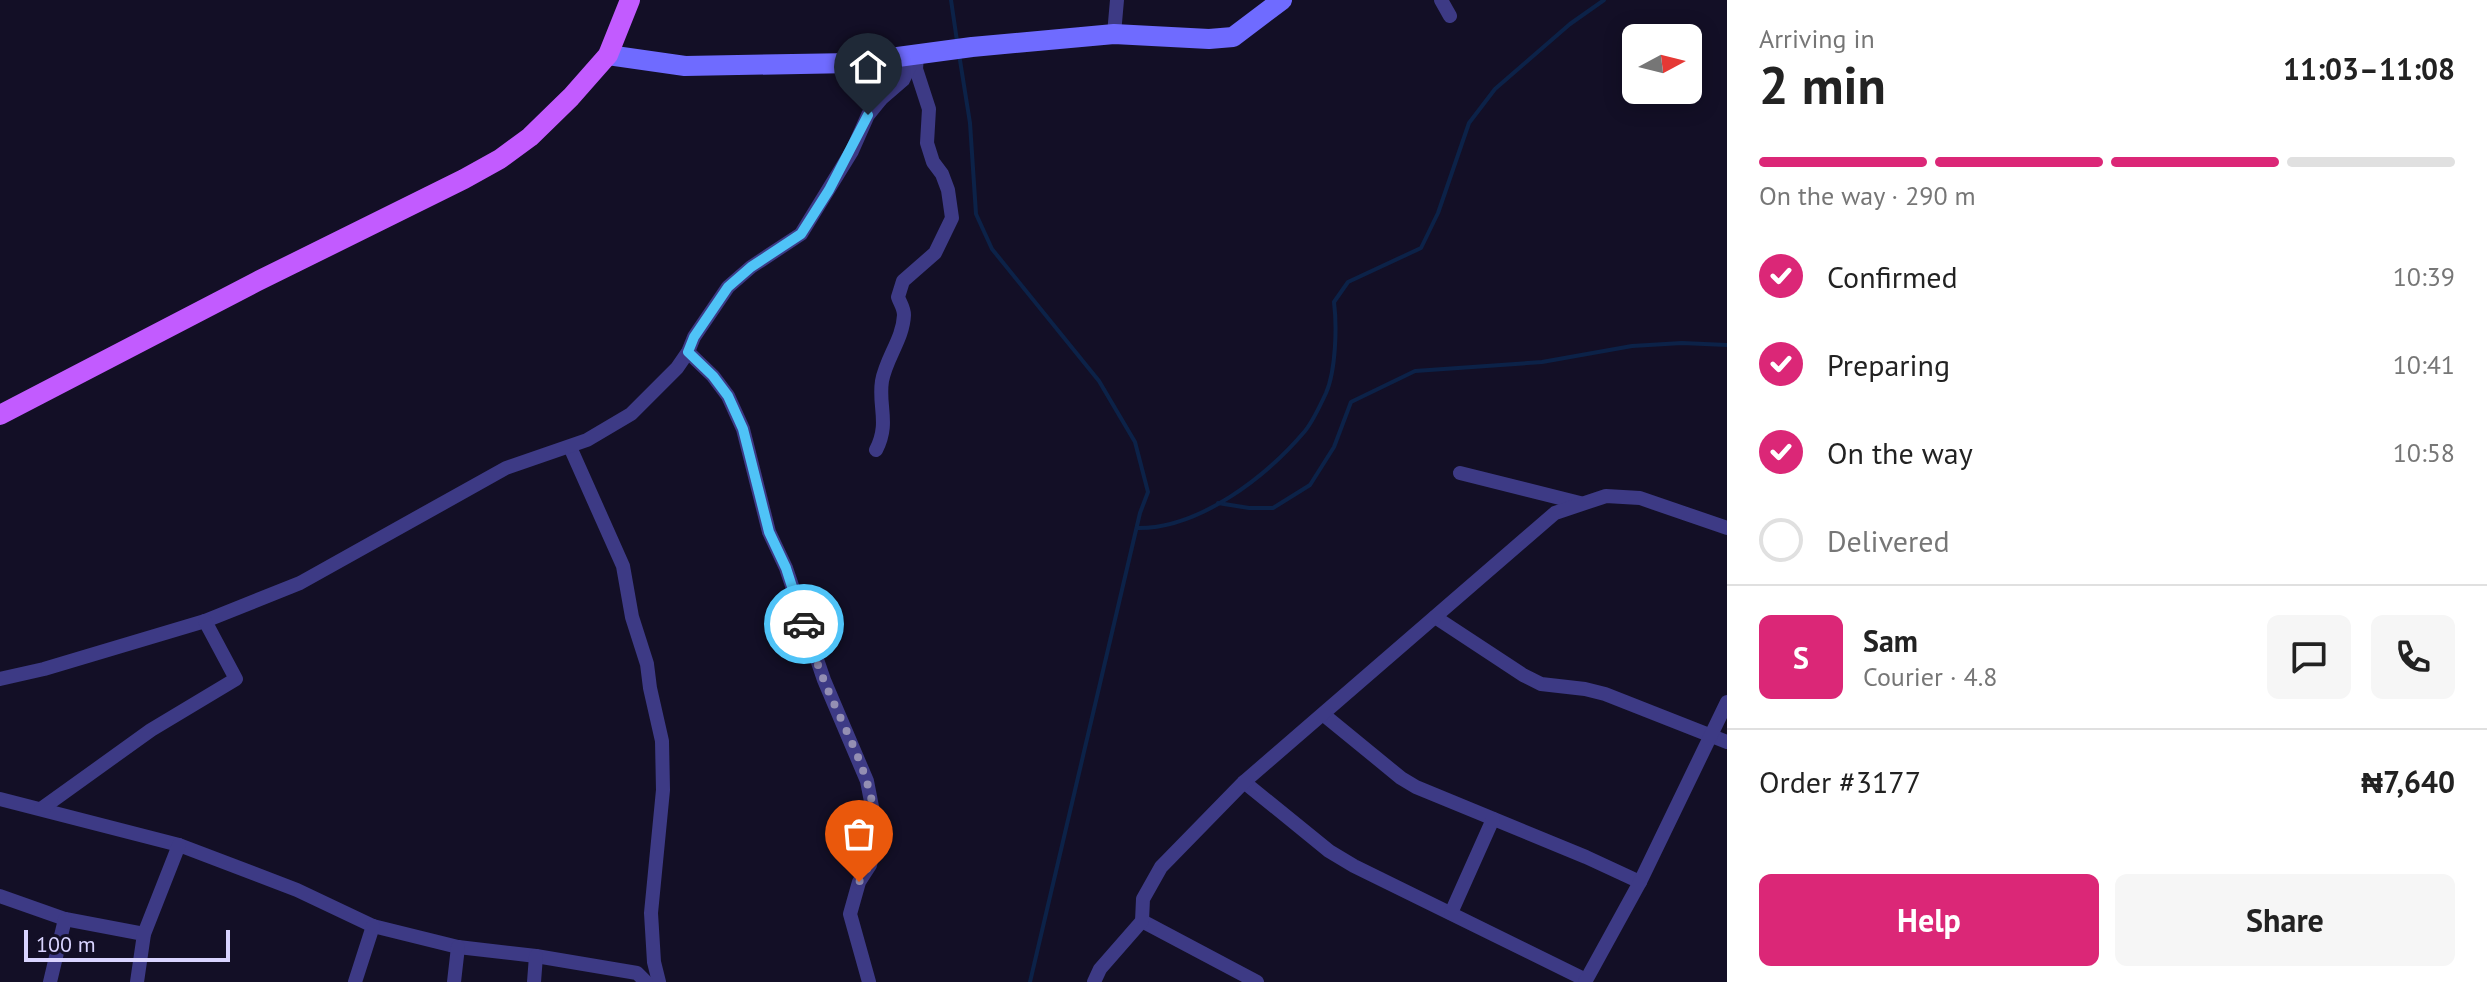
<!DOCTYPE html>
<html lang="en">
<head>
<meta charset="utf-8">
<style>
	body { margin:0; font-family:"PT Sans",sans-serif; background:#f6f6f6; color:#222; height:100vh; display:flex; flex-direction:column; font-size:30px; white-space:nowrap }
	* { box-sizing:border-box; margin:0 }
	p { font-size:26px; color:#767676 }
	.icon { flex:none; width:44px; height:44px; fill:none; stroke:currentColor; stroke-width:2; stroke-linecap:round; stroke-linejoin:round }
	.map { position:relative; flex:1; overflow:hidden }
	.drawer { display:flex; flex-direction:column; background:#fff; width:760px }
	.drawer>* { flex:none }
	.needle { width:52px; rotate:83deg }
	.controls { position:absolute; left:1622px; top:24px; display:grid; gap:16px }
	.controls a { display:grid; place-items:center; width:80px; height:80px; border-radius:12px; background:#fff; box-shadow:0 4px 20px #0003; font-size:40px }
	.scale { position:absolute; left:24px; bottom:20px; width:206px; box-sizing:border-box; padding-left:8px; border:4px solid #d9d4ff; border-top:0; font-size:22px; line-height:28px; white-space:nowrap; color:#d9d4ff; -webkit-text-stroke:6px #130f26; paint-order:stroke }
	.pin { position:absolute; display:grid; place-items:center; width:68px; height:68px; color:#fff; margin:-82px -34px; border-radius:50% 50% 50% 0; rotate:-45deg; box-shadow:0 0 8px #0007 }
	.pin .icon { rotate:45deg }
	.courier { position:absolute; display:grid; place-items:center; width:80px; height:80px; margin:-40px; border:6px solid #4fc3f7; border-radius:50%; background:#fff; color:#222; box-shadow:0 2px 10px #0007 }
	.summary em { font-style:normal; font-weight:700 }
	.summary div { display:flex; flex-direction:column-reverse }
	.summary { display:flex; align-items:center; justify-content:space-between; height:136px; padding:0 32px }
	h1 { font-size:52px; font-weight:700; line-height:60px }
	.bar { display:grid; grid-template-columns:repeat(4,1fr); gap:12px 8px; align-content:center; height:96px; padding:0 32px }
	.bar i { height:10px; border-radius:6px; background:#e0e0e0 }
	.bar .on { background:#db2777 }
	.bar p { grid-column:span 4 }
	.line { display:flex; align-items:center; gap:20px; padding:0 32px; border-top:2px solid #e0e0e0 }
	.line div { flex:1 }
	.round { display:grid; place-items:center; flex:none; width:84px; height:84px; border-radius:12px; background:#f6f6f6 }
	ol { padding:0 32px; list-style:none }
	li { display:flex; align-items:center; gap:24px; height:88px }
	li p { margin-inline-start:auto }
	li .icon { padding:8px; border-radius:50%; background:#db2777; color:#fff; stroke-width:4 }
	li:last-child { color:#767676 }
	li i { width:44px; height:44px; border:4px solid #e0e0e0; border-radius:50% }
	.button { display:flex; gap:16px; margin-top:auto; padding:16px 32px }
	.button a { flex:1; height:92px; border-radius:12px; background:#db2777; color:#fff; font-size:32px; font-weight:700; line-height:92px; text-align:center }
	.button a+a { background:#f6f6f6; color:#222 }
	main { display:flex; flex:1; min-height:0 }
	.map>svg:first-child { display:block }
</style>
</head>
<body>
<main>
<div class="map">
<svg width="1727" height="982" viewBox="0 0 1727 982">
	<rect width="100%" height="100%" fill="#130f26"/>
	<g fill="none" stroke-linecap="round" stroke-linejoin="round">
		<g stroke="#0c2248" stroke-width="4">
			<polyline points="951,0 957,41"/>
			<polyline points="959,54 970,123 976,214 992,249 1099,381 1135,442 1148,492 1140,513 1030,982"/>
			<polyline points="1218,503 1249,508 1273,508 1310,485 1334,447 1351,402 1415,371 1542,362 1632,346 1682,343 1727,345"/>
			<path d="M1137 528C1199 529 1266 477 1305 431 1313 421 1320 406 1326 393 1336 370 1337 326 1334 302L1348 282 1421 248 1438 213 1469 123 1495 89 1570 24 1604 0"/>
		</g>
		<g stroke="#3d3a85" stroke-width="14">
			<polyline points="1441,0 1450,16"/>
			<polyline points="1114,34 1117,0"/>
			<polyline points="853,63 881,99"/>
			<polyline points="688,352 713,376 728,396 743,429 769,532 786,568 824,680 867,781 874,817 875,844 870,865 859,882 850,914 869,982"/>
			<polyline points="570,447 623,566 632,617 647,664 650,688 662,741 663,790 651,913 654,962 659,982"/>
			<path d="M876 450C890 423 878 406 882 381 886 358 903 339 904 315 904 308 900 303 898 297L903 281 935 253 952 218 948 190 942 174 933 162 927 143 929 109 916 69 917 56"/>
			<polyline points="1460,473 1580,503"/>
			<polyline points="1435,617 1523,675 1541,684 1585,689 1605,694 1727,742"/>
			<polyline points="0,679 44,669 205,621 300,583 506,468 587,440 631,414 677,368 688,352 694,337 728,287 751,267 801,234 852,151 868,115 881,99 903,80 910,66 905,57"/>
			<polyline points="1324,715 1401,778 1416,787 1586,857 1640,882"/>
			<polyline points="1244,782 1329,851 1354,866 1586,980"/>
			<polyline points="0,799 179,845 297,890 373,926 458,947 536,956 637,973 646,982"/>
			<polyline points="41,809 151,730 236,679 205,621"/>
			<polyline points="0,896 65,919 144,934"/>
			<polyline points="1451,913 1493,819"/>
			<polyline points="1142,921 1257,982"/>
			<polyline points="50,982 65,919"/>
			<polyline points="137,982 144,934 179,845"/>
			<polyline points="355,982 373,926"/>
			<polyline points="454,982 458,947"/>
			<polyline points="534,982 536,956"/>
			<polyline points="1094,982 1100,969 1142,921 1143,899 1161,867 1244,782 1555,513 1606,496 1640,498 1727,528"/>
			<polyline points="1585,982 1640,882 1727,702"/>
		</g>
		<polyline stroke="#6f6bff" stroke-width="20" points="608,55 685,66 853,63 972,47 1114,34 1209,39 1233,37 1282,0"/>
		<polyline stroke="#c25bff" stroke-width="20" points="0,415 256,282 464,179 500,159 530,137 571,97 608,55 630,0"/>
	</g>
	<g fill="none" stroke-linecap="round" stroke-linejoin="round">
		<path stroke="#948fb3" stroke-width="8" stroke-dasharray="0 14.4" d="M804 624C811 644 817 664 825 683 846 734 879 786 875 843 874 858 867 870 859 882"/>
		<polyline stroke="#4fc3f7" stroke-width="10" points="804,624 786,568 769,532 743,429 728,396 713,376 688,352 694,337 728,287 751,267 801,234 829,190 868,115"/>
	</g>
</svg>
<div class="controls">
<a><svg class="needle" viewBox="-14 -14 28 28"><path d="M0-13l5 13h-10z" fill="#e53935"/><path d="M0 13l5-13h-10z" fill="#767676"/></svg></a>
</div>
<div class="scale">100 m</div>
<div class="pin" style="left:859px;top:882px;background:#ea580c"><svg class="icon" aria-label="bag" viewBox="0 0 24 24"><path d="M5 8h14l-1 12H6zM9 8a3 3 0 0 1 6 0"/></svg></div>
<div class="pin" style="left:868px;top:115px;background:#1f2937"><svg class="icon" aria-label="home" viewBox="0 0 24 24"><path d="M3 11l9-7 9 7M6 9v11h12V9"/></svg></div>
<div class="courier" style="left:804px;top:624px"><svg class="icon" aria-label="car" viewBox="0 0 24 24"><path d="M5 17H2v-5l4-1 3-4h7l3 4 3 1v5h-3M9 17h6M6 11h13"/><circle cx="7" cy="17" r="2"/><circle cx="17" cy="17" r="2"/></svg></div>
</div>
<section class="drawer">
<div class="summary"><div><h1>2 min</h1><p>Arriving in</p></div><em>11:03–11:08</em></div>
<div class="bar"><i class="on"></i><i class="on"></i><i class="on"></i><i></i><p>On the way · 290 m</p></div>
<ol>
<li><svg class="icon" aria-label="check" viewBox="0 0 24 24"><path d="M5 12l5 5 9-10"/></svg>Confirmed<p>10:39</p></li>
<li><svg class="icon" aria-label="check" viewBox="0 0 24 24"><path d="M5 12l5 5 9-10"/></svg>Preparing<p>10:41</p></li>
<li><svg class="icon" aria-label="check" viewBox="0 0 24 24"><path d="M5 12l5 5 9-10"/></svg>On the way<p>10:58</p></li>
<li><i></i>Delivered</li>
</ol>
<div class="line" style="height:144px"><b class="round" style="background:#db2777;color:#fff">S</b><div><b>Sam</b><p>Courier · 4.8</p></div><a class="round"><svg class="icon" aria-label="chat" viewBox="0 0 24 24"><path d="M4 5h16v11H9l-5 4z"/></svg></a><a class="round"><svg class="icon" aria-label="phone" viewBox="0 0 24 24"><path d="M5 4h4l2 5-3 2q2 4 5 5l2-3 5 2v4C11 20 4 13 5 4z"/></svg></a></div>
<div class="line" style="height:104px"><div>Order #3177</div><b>₦7,640</b></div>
<div class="button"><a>Help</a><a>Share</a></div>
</section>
</main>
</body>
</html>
